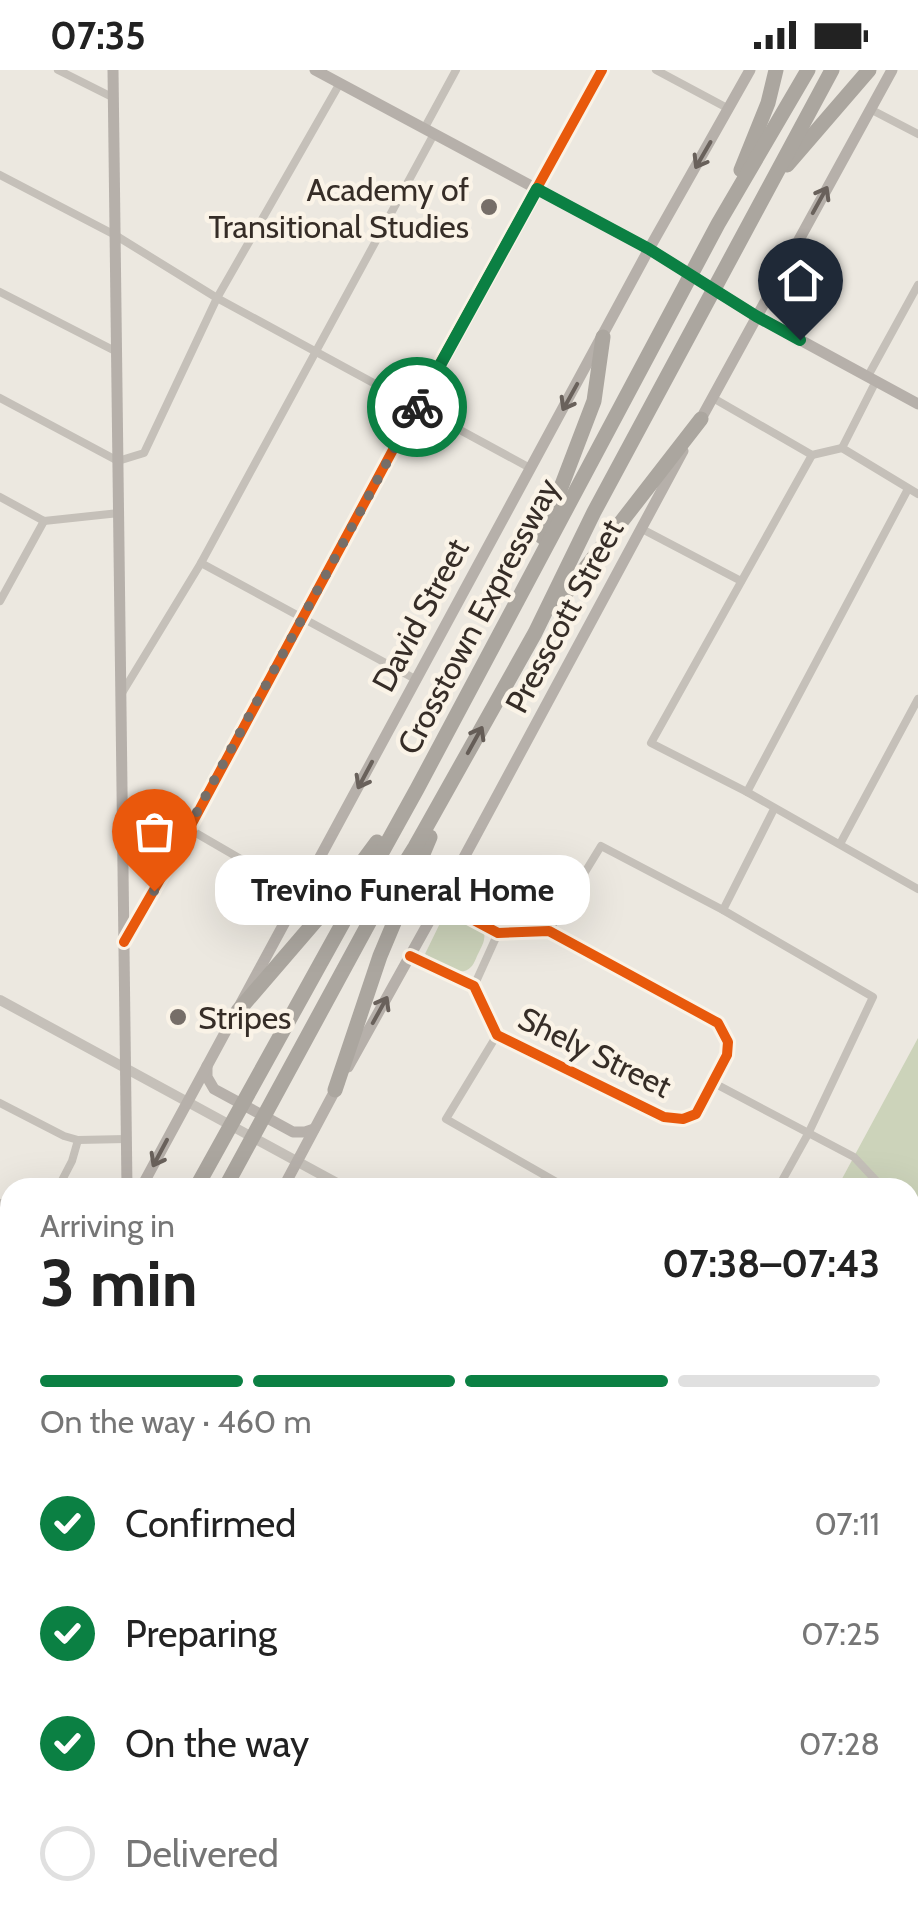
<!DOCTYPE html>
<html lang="en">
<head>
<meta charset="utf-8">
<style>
	body { margin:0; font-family:Cabin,sans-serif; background:#f6f6f6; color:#222; height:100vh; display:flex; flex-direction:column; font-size:38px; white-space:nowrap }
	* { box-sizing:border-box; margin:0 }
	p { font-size:32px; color:#767676 }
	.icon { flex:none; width:55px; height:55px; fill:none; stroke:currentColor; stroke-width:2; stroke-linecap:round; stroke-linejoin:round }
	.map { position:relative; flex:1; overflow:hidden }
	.drawer { position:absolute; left:0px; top:1108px; width:920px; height:752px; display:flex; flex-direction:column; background:#fff; border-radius:30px 30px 0 0; box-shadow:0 10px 40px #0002 }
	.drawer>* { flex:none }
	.pin { position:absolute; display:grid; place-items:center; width:85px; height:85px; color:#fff; margin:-102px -42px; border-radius:50% 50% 50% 0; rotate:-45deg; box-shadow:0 0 10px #0007 }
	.pin .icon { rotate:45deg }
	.courier { position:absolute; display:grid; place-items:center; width:100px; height:100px; margin:-50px; border:8px solid #0b8043; border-radius:50%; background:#fff; color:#222; box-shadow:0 2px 12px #0007 }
	.bubble { position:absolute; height:70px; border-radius:30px; background:#fff; box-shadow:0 10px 40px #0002; font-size:32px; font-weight:800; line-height:70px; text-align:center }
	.head em { font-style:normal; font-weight:800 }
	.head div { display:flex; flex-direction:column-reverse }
	.head { display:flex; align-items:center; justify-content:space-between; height:170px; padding:0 40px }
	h1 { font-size:65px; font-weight:800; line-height:75px }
	.bar { display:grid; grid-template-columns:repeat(4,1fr); gap:15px 10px; align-content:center; height:120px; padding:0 40px }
	.bar i { height:12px; border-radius:8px; background:#e0e0e0 }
	.bar .selected { background:#0b8043 }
	.bar p { grid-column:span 4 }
	ol { padding:0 40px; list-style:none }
	li { display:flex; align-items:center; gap:30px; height:110px }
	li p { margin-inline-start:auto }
	li .icon { padding:10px; border-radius:50%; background:#0b8043; color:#fff; stroke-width:4 }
	li:last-child { color:#767676 }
	li i { width:55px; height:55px; border:5px solid #e0e0e0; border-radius:50% }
	.status { display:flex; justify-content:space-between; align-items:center; height:70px; padding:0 50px; background:#fff; direction:ltr }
	.status svg { height:28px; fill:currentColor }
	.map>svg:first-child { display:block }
</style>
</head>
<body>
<div class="status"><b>07:35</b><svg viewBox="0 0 49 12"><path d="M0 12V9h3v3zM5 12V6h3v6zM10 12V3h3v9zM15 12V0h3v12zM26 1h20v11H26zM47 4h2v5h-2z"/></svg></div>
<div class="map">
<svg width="918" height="1859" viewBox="0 0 918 1859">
	<rect width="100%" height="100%" fill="#ece8e0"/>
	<g fill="#ccd3ba">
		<path d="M450 840 483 858C486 868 484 872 479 882 476 887 475 893 471 897 459 910 436 891 425 884L445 843Z"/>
		<polygon points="918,968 918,1291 910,1287 910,1118 837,1118"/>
		<polygon points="10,1226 10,1329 0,1323 0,1245"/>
		<polygon points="910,1291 918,1295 918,1417 910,1413"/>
	</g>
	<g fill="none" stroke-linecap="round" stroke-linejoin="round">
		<g stroke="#c5c0b9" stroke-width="8">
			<polyline points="58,0 114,28"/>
			<polyline points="656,0 729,39"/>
			<polyline points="870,39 918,64"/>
			<polyline points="424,59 456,0"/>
			<polyline points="0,105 115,165 217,228 530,398"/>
			<polyline points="0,222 117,282"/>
			<polyline points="868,306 918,215"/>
			<polyline points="0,328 118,391 144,383 217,228 340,13"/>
			<polyline points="713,328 812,385 842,378 918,424"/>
			<polyline points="842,378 876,311"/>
			<polyline points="812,385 651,673 747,722 918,819"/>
			<polyline points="0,427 44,451 119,443"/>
			<polyline points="642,459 741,511"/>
			<polyline points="201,493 417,610"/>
			<polyline points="0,531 44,451"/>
			<polyline points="122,623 201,493 434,64"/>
			<polyline points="747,722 908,419"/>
			<polyline points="189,759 301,824"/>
			<polyline points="840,774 918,629"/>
			<polyline points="723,840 774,739"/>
			<polyline points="549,861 601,776 723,840 873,927 808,1064 778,1118"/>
			<polyline points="126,868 189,759 416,337 602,0"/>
			<polyline points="410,886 474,916 497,965 664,1047 683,1049 696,1044 727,985 728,972 718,953 549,861 498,863 440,832"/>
			<polyline points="474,916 498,863"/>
			<polyline points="497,965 446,1049 567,1118"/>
			<polyline points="712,1012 854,1087 883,1118"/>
			<polyline points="0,1033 64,1066 78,1070 126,1069"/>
			<polyline points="58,1118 72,1091 78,1070"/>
			<polyline points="0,1133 10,1138"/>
			<polyline points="910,1143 918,1146"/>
			<polyline points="0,1228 10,1209"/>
			<polyline points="0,1333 10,1339"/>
			<polyline points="910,1490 918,1475"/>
			<polyline points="910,1628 918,1633"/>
			<polyline points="910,1689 918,1674"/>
			<polyline points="910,1770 918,1775"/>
			<polyline points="509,1850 526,1859"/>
			<polyline points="754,1850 770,1859"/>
			<polyline points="662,1859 667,1850"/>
			<polyline points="818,1859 823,1850"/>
		</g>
		<g stroke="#c5c0b9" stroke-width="10">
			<polyline points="0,930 346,1118"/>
			<polyline points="910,1426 918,1431"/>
		</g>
		<g stroke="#b6b0aa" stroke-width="11">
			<polyline points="113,0 127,1118"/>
			<polyline points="315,0 649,179 756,246 918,334"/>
			<polyline points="697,356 892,0"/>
			<polyline points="207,996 207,1007 214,1019 293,1062 305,1062 314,1059"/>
			<polyline points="348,997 440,832 683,381"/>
			<polyline points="141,1118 649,179 750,0"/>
			<polyline points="283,1118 339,1013"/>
			<polyline points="0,1378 10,1358"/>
			<polyline points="0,1653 10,1617"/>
			<polyline points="137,1850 137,1859"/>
		</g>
		<g stroke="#aba69f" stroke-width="15">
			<polyline points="787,95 869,0"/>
			<polyline points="741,100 768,33 776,0"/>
			<polyline points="542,467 594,331 603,267"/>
			<polyline points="556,536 701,349"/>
			<polyline points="238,941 337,826 377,772"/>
			<polyline points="335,1020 380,886 430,767"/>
			<polyline points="196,1118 417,719 718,154 808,0"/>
			<polyline points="225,1118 377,838 415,777 535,563 594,442 832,0"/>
			<polyline points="0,1496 10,1474"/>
			<polyline points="0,1565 10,1540"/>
		</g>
		<g stroke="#faf3e7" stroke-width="16">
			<g id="cycleway">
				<polyline points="124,872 189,759 416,337 602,0"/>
				<polyline points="410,886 474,916 497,965 664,1047 683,1049 696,1044 727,985 728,972 718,953 549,861 498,863 440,832"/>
			</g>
		</g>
		<use href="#cycleway" stroke="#e8590c" stroke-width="10"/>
	</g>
	<defs><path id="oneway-shaft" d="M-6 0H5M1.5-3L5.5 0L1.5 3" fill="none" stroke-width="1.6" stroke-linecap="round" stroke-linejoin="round" transform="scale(2.5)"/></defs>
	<g stroke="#69615b">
		<use href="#oneway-shaft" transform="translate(703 85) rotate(120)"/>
		<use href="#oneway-shaft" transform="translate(820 130) rotate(-61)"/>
		<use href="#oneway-shaft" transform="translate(570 327) rotate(119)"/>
		<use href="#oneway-shaft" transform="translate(365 705) rotate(118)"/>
		<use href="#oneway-shaft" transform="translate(380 940) rotate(-61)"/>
		<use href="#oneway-shaft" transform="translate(160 1083) rotate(118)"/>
	</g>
	<use stroke="#655d57" href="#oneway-shaft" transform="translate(475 670) rotate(-61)"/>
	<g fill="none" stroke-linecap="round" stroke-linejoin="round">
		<polyline stroke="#766e68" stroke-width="10" stroke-dasharray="0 18" points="154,821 417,337"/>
		<polyline stroke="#0b8043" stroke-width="12" points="417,337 537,119 649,179 756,246 800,270"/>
	</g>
	<g fill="#766e68" stroke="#faf3e7" stroke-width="4">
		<circle cx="489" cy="137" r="10"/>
		<circle cx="178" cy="947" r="10"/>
	</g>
	<g text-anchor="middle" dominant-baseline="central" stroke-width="9" stroke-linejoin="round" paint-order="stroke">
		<g font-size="32" fill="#362d27" stroke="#faf3e7" text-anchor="end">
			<text x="469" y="119">Academy of<tspan x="469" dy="37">Transitional Studies</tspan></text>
			<text x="198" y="947" text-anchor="start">Stripes</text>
		</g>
		<g font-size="32" fill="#362d27" stroke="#faf3e7">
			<text transform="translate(420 545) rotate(-62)">David Street</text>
			<text transform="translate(478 546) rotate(-62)">Crosstown Expressway</text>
			<text transform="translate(564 546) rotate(-62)">Presscott Street</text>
			<text transform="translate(595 982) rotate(26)">Shely Street</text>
		</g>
	</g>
</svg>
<div class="pin" style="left:154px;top:821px;background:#ea580c"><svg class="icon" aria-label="bag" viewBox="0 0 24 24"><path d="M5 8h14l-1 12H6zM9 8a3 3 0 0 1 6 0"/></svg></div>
<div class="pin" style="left:800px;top:270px;background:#1f2937"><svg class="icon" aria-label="home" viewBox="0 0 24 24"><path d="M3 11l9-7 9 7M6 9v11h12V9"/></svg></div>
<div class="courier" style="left:417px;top:337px"><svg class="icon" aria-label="bike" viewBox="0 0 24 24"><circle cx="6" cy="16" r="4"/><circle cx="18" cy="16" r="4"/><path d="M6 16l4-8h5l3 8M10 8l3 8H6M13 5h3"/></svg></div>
<div class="bubble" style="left:215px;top:785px;width:375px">Trevino Funeral Home</div>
<section class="drawer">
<div class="head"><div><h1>3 min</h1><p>Arriving in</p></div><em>07:38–07:43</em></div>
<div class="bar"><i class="selected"></i><i class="selected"></i><i class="selected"></i><i></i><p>On the way · 460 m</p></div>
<ol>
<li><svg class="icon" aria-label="check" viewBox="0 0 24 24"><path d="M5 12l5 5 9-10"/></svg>Confirmed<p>07:11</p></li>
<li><svg class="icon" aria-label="check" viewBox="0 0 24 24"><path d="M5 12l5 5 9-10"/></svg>Preparing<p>07:25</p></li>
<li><svg class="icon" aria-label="check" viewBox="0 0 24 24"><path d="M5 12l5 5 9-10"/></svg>On the way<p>07:28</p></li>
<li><i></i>Delivered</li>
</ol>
</section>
</div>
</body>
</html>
